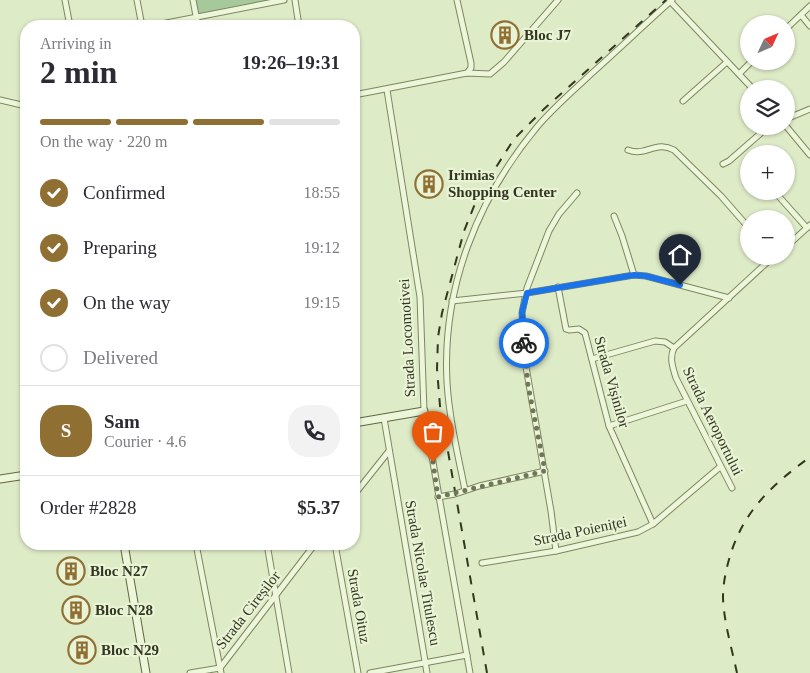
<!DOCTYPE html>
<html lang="en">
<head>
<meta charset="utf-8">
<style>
	body { margin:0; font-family:"Times New Roman",serif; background:#f2f2f3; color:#2b2b33; height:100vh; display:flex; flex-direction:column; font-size:19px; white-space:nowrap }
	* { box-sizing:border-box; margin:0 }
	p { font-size:16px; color:#7c7c81 }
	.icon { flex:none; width:28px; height:28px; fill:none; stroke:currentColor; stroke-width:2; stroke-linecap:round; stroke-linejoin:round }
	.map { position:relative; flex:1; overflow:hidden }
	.panel { position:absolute; left:20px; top:20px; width:340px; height:530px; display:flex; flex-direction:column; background:#fff; border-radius:20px; box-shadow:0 1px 4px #0004 }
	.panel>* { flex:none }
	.needle { width:32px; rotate:46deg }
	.tools { position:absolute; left:740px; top:15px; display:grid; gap:10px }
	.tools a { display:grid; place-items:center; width:55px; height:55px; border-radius:50%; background:#fff; box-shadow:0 1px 4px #0004; font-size:25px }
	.pin { position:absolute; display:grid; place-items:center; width:42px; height:42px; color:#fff; margin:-51px -21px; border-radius:50% 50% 50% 0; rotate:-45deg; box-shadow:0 0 5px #0007 }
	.pin .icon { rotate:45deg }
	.courier { position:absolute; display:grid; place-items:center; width:50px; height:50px; margin:-25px; border:4px solid #1a73e8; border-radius:50%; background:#fff; color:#222; box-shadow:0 1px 6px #0007 }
	.head em { font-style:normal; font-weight:800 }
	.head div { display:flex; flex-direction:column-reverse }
	.head { display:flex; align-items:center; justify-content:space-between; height:85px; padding:0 20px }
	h1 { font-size:32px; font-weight:800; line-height:38px }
	.bar { display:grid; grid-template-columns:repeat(4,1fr); gap:8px 5px; align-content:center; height:60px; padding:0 20px }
	.bar i { height:6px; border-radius:4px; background:#e1e1e2 }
	.bar .current { background:#906f32 }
	.bar p { grid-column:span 4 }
	.line { display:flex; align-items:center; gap:12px; padding:0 20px; border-top:1px solid #e1e1e2 }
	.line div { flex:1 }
	.round { display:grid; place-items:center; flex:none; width:52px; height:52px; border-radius:20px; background:#f2f2f3 }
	ol { padding:0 20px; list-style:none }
	li { display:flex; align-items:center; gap:15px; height:55px }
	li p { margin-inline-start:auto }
	li .icon { padding:5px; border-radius:50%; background:#906f32; color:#fff; stroke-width:4 }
	li:last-child { color:#7c7c81 }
	li i { width:28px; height:28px; border:2px solid #e1e1e2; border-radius:50% }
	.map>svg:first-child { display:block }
</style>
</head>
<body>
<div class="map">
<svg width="810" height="673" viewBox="0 0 810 673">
	<rect width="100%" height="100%" fill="#deebc7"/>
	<polygon fill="#a6c99c" points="193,0 284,0 197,18"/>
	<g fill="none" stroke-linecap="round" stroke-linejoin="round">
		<g stroke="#7e865e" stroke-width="7">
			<g id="minor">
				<polyline points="65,0 70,26"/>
				<polyline points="137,0 142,26"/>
				<polyline points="193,0 198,26"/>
				<polyline points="295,0 299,26"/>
				<polyline points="457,0 471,63 471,68 467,73"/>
				<polyline points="670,1 753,89"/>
				<polyline points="801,15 810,26"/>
				<polyline points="151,26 284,0"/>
				<polyline points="786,29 810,6"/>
				<polyline points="739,74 752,61"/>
				<polyline points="387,90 420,297 424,411 470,673"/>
				<polyline points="354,95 467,73 490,74 504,62 558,0"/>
				<polyline points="0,100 26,106"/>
				<polyline points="683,101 727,62"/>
				<polyline points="786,119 810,109"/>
				<polyline points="786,126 810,155"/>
				<path d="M628 150C647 157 655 140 674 150L721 196 749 228"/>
				<polyline points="723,164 729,161 769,126"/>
				<polyline points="774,191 807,228"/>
				<polyline points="614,216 622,236 634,275"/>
				<polyline points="786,247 810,225"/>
				<polyline points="558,287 566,329 569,330 579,329 585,333 609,426 653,524"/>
				<polyline points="452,301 527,293 634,275 646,276 729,298"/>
				<polyline points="592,359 655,341 665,342 674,348"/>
				<polyline points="384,418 427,673"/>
				<polyline points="609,426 687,401"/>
				<path d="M732 488 676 378C673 368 669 358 674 348L774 256"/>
				<path d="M465 490C458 455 449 418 447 382 442 288 477 199 537 127 553 108 573 91 591 74 618 50 645 24 672 0"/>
				<polyline points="354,495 389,451"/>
				<polyline points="438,497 455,494 479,486 545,471"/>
				<polyline points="196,544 221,673"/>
				<polyline points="267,544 289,673"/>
				<polyline points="335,544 358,673"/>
				<polyline points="556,551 551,511 525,361 522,313 527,288 549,231 559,214 577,193"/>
				<polyline points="482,563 556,551 638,532 653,524 720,467"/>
				<polyline points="190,673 220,668 315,544"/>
				<polyline points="370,673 467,655"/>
			</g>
		</g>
		<g stroke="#616741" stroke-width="9">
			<g id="secondary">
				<polyline points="354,423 424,411"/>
				<polyline points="0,479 26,475"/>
				<polyline points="124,544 146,673"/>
			</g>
		</g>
		<use href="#minor" stroke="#ecf6da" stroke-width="5"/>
		<use href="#secondary" stroke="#ecf6da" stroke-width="7"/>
		<g stroke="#343720" stroke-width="2" stroke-dasharray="9 9" stroke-linecap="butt">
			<polyline points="487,673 440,406 437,369 438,337 442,313 464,231 479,194 514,139 544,109 666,0"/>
			<path d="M737 673C732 649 724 623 723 598 723 583 726 570 730 556 744 510 772 485 810 457"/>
		</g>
	</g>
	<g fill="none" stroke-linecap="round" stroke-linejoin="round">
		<polyline stroke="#70765a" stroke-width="5" stroke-dasharray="0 9" points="433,462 438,497 545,471 528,385 524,343"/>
		<polyline stroke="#1a73e8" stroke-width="6" points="524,343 522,312 527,293 634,275 646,276 680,285"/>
	</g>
	<defs>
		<g id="building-ring" transform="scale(1.4375)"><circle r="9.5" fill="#e9f3d6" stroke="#906f32" stroke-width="1.5"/><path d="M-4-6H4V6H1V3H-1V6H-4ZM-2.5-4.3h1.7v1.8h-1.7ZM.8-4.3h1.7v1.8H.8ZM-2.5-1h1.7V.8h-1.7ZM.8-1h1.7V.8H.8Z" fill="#906f32"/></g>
	</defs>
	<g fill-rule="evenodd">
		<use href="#building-ring" x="505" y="35"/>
		<use href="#building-ring" x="429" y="184"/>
		<use href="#building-ring" x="71" y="571"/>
		<use href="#building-ring" x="76" y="610"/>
		<use href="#building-ring" x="82" y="650"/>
	</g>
	<g text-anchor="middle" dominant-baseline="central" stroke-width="4.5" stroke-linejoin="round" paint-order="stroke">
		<g font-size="15" font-weight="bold" fill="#343720" stroke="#e9f3d6" text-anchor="start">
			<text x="524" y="35">Bloc J7</text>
			<text x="448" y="175">Irimias<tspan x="448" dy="17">Shopping Center</tspan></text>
			<text x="90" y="571">Bloc N27</text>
			<text x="95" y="610">Bloc N28</text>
			<text x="101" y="650">Bloc N29</text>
		</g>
		<g font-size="15" fill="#343720" stroke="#e9f3d6">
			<text transform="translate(407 338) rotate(-93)">Strada Locomotivei</text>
			<text transform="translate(612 382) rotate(74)">Strada Vișinilor</text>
			<text transform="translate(713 421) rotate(64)">Strada Aeroportului</text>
			<text transform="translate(580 531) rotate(-12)">Strada Poieniței</text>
			<text transform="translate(423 573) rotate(80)">Strada Nicolae Titulescu</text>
			<text transform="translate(359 606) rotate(80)">Strada Oituz</text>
			<text transform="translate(248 610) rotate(-52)">Strada Cireșilor</text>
		</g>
	</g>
</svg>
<div class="tools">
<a><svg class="needle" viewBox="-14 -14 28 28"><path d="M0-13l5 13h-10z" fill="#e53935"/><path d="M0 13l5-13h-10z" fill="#7c7c81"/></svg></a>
<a><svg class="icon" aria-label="layers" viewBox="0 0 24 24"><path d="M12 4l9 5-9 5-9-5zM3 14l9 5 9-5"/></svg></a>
<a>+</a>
<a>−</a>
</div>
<div class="pin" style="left:433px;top:462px;background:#ea580c"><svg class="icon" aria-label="bag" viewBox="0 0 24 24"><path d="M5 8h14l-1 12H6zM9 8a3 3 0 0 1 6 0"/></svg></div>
<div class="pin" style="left:680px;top:285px;background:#1f2937"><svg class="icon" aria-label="home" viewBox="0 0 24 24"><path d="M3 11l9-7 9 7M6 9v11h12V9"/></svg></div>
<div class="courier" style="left:524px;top:343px"><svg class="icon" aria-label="bike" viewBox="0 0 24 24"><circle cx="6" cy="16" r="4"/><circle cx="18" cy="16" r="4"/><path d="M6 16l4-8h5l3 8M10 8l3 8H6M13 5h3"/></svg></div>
<section class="panel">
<div class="head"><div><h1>2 min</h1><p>Arriving in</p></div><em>19:26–19:31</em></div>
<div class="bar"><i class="current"></i><i class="current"></i><i class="current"></i><i></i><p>On the way · 220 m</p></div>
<ol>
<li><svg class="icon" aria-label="check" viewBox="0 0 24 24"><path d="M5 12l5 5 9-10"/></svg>Confirmed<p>18:55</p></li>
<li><svg class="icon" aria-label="check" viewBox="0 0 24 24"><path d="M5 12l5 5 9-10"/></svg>Preparing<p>19:12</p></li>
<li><svg class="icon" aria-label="check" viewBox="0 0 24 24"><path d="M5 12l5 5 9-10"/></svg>On the way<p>19:15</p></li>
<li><i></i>Delivered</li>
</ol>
<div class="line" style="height:90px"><b class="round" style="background:#906f32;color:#fff">S</b><div><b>Sam</b><p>Courier · 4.6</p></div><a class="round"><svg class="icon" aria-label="phone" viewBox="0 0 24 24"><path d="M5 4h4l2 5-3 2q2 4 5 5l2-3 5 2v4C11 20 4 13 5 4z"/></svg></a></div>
<div class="line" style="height:65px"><div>Order #2828</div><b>$5.37</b></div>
</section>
</div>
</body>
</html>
